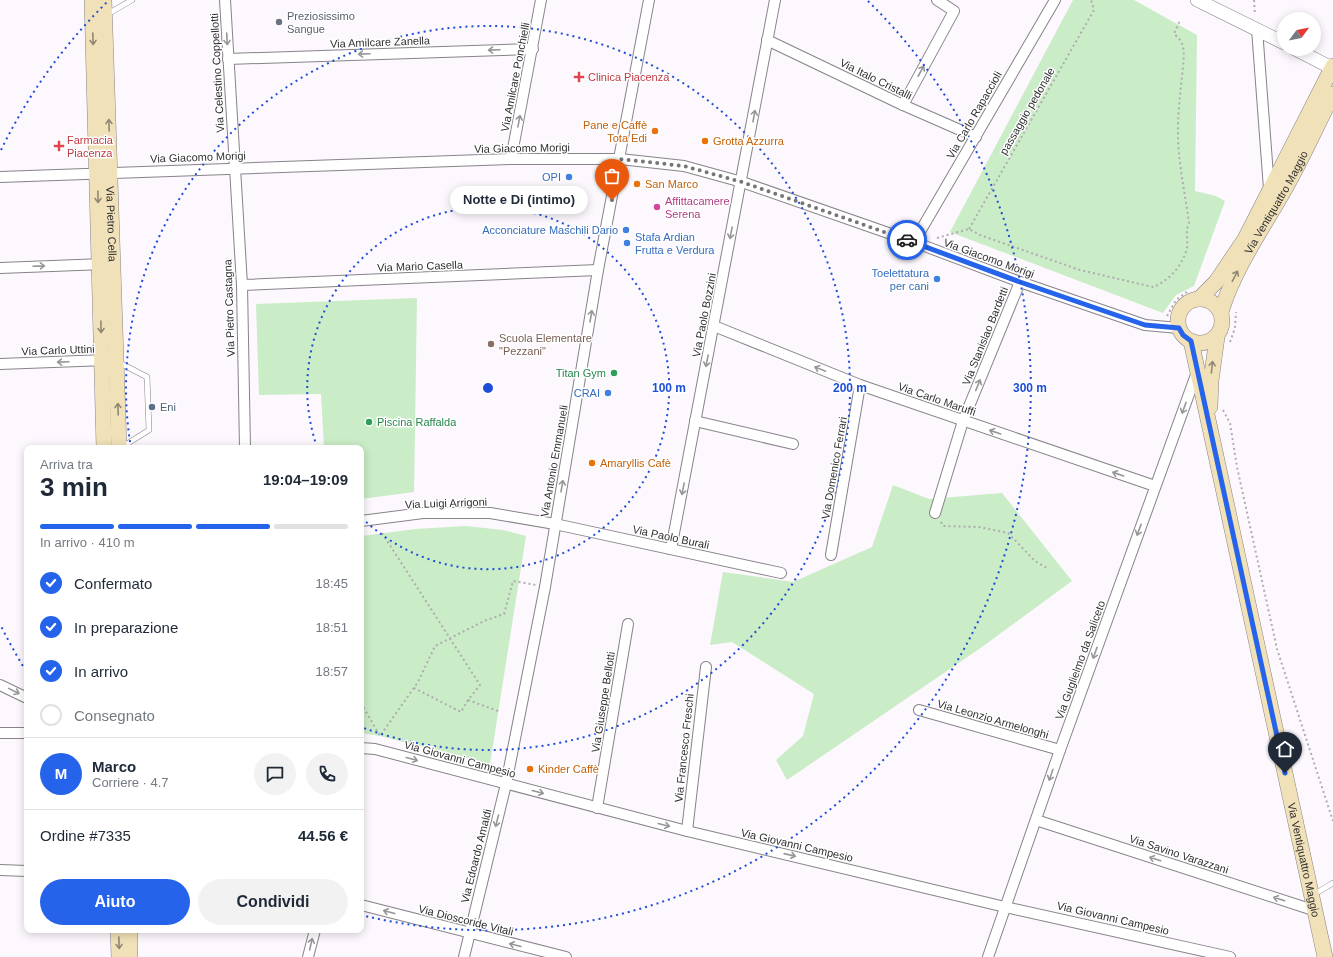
<!DOCTYPE html>
<html lang="it">
<head>
<meta charset="utf-8">
<style>
	body { margin:0; font-family:Arial,sans-serif; background:#f2f2f3; color:#1f2937; height:100vh; display:flex; flex-direction:column; font-size:15px; white-space:nowrap }
	* { box-sizing:border-box; margin:0 }
	p { font-size:13px; color:#747a83 }
	.icon { flex:none; width:22px; height:22px; fill:none; stroke:currentColor; stroke-width:2; stroke-linecap:round; stroke-linejoin:round }
	.map { position:relative; flex:1; overflow:hidden }
	.sheet { position:absolute; left:24px; top:445px; width:340px; height:488px; display:flex; flex-direction:column; background:#fff; border-radius:8px; box-shadow:0 2px 10px #0003 }
	.sheet>* { flex:none }
	.needle { width:26px; rotate:58deg }
	.controls { position:absolute; left:1277px; top:12px; display:grid; gap:8px }
	.controls a { display:grid; place-items:center; width:44px; height:44px; border-radius:50%; background:#fff; box-shadow:0 2px 10px #0003; font-size:20px }
	.pin { position:absolute; display:grid; place-items:center; width:34px; height:34px; color:#fff; margin:-41px -17px; border-radius:50% 50% 50% 0; rotate:-45deg; box-shadow:0 0 4px #0007 }
	.pin .icon { rotate:45deg }
	.courier { position:absolute; display:grid; place-items:center; width:40px; height:40px; margin:-20px; border:3px solid #2563eb; border-radius:50%; background:#fff; color:#222; box-shadow:0 1px 5px #0007 }
	.bubble { position:absolute; height:28px; border-radius:14px; background:#fff; box-shadow:0 2px 10px #0003; font-size:13px; font-weight:800; line-height:28px; text-align:center }
	.overview em { font-style:normal; font-weight:800 }
	.overview div { display:flex; flex-direction:column-reverse }
	.overview { display:flex; align-items:center; justify-content:space-between; height:68px; padding:0 16px }
	h1 { font-size:26px; font-weight:800; line-height:30px }
	.bar { display:grid; grid-template-columns:repeat(4,1fr); gap:6px 4px; align-content:center; height:48px; padding:0 16px }
	.bar i { height:5px; border-radius:3px; background:#e0e1e3 }
	.bar .current { background:#2563eb }
	.bar p { grid-column:span 4 }
	.line { display:flex; align-items:center; gap:10px; padding:0 16px; border-top:1px solid #e0e1e3 }
	.line div { flex:1 }
	.round { display:grid; place-items:center; flex:none; width:42px; height:42px; border-radius:21px; background:#f2f2f3 }
	ol { padding:0 16px; list-style:none }
	li { display:flex; align-items:center; gap:12px; height:44px }
	li p { margin-inline-start:auto }
	li .icon { padding:4px; border-radius:50%; background:#2563eb; color:#fff; stroke-width:4 }
	li:last-child { color:#747a83 }
	li i { width:22px; height:22px; border:2px solid #e0e1e3; border-radius:50% }
	.primary-button { display:flex; gap:8px; margin-top:auto; padding:8px 16px }
	.primary-button a { flex:1; height:46px; border-radius:24px; background:#2563eb; color:#fff; font-size:16px; font-weight:800; line-height:46px; text-align:center }
	.primary-button a+a { background:#f2f2f3; color:#1f2937 }
	.map>svg:first-child { display:block }
</style>
</head>
<body>
<div class="map">
<svg width="1333" height="957" viewBox="0 0 1333 957">
	<rect width="100%" height="100%" fill="#fcf8fe"/>
	<g fill="#caecc6">
		<polygon points="1073,0 1134,0 1197,35 1195,191 1216,196 1225,201 1194,286 1176,295 1163,313 950,232"/>
		<polygon points="417,298 414,492 361,499 361,448 324,448 321,394 259,395 256,304"/>
		<polygon points="893,485 929,499 1002,493 1072,581 982,647 787,780 776,760 803,736 814,694 732,642 710,645 723,572 793,582 872,547"/>
		<polygon points="466,526 503,530 526,536 490,764 380,736 361,733 361,536 416,529"/>
	</g>
	<g fill="none" stroke-linecap="round" stroke-linejoin="round">
		<g stroke="#878389" stroke-width="6">
			<g id="service">
				<polyline points="106,15 132,0"/>
				<polyline points="118,362 147,377 149,430 122,447"/>
				<polyline points="1313,895 1333,883"/>
			</g>
		</g>
		<g stroke="#878389" stroke-width="12">
			<g id="minor">
				<polyline points="225,0 242,285 245,448"/>
				<polyline points="1257,29 1269,189"/>
				<polyline points="767,40 903,105 976,137"/>
				<polyline points="228,59 533,49"/>
				<polyline points="903,105 954,11 937,0"/>
				<polyline points="511,159 541,0"/>
				<polyline points="0,177 511,159 620,159 684,166 742,182 914,242 1020,282 1145,325 1179,328"/>
				<polyline points="914,242 1055,0"/>
				<polyline points="0,268 104,264"/>
				<polyline points="242,285 598,270"/>
				<polyline points="714,326 860,385 1155,486"/>
				<polyline points="0,364 106,360"/>
				<polyline points="695,421 793,444"/>
				<polyline points="935,513 963,421 1020,282"/>
				<polyline points="361,521 423,513 490,513 555,524 781,573"/>
				<polyline points="671,549 775,0"/>
				<polyline points="831,555 860,385"/>
				<polyline points="0,685 27,698"/>
				<polyline points="919,710 1060,750"/>
				<polyline points="0,733 27,733"/>
				<polyline points="361,748 375,749 687,831 1005,907 1230,957"/>
				<polyline points="597,808 628,624"/>
				<polyline points="1036,820 1316,911"/>
				<polyline points="687,831 706,667"/>
				<polyline points="0,870 27,871"/>
				<polyline points="361,905 566,957"/>
				<polyline points="308,957 315,930"/>
				<polyline points="464,957 506,784 545,587 598,270 649,0"/>
				<polyline points="988,957 1060,750 1197,372"/>
			</g>
		</g>
		<g stroke="#878389" stroke-width="14">
			<g id="tertiary">
				<polyline points="1197,0 1284,43"/>
				<polyline points="1295,49 1332,68"/>
			</g>
		</g>
		<g stroke="#878389" stroke-width="16">
			<g id="secondary">
				<polyline points="92,0 104,448"/>
				<path id="s1" d="M104 0 119 448"/>
				<circle cx="1200" cy="321" r="22"/>
				<polyline points="1199,299 1216,282 1245,239 1333,66"/>
				<path id="s2" d="M1221 312C1235 267 1263 228 1286 187 1303 157 1317 125 1333 94"/>
				<path id="s3" d="M1191 341 1325 957"/>
				<polyline points="1210,407 1211,381 1217,337"/>
				<polyline points="118,930 119,957"/>
				<polyline points="130,930 130,957"/>
			</g>
		</g>
		<g stroke="#afacb0" stroke-width="2" stroke-dasharray="2 3" stroke-linecap="butt">
			<polyline points="1254,0 1255,15"/>
			<polyline points="969,229 1094,10 1091,0"/>
			<path d="M937 238 969 229 980 235 1080 270 1153 287C1169 281 1183 265 1187 248 1188 238 1185 231 1189 223 1186 200 1181 176 1179 153 1176 124 1180 96 1183 67 1184 54 1186 43 1174 34L1180 20"/>
			<polyline points="1167,316 1176,300 1188,291"/>
			<polyline points="1230,342 1235,328 1236,312"/>
			<polyline points="1223,410 1230,423 1237,467 1277,649 1333,821"/>
			<polyline points="941,522 943,526 979,527 1008,533 1035,561 1047,568"/>
			<polyline points="382,533 480,685 468,700 461,712 414,688"/>
			<polyline points="468,700 498,711"/>
			<polyline points="361,703 380,736 418,682 435,646 484,621 504,614 513,581 536,585"/>
		</g>
		<use href="#service" stroke="#fff" stroke-width="5"/>
		<use href="#minor" stroke="#fff" stroke-width="10"/>
		<use href="#tertiary" stroke="#fff" stroke-width="13"/>
		<use href="#secondary" stroke="#f1e1b8" stroke-width="15"/>
	</g>
	<defs><path id="oneway-shaft" d="M-6 0H5M1.5-3L5.5 0L1.5 3" fill="none" stroke-width="1.6" stroke-linecap="round" stroke-linejoin="round"/></defs>
	<g stroke="#908874">
		<use href="#oneway-shaft" transform="translate(93 39) rotate(88)"/>
		<use href="#oneway-shaft" transform="translate(109 125) rotate(-92)"/>
		<use href="#oneway-shaft" transform="translate(98 197) rotate(89)"/>
		<use href="#oneway-shaft" transform="translate(1235 276) rotate(-63)"/>
		<use href="#oneway-shaft" transform="translate(101 327) rotate(89)"/>
		<use href="#oneway-shaft" transform="translate(1212 367) rotate(-84)"/>
		<use href="#oneway-shaft" transform="translate(118 409) rotate(-92)"/>
		<use href="#oneway-shaft" transform="translate(119 943) rotate(88)"/>
	</g>
	<g stroke="#979698">
		<use href="#oneway-shaft" transform="translate(227 39) rotate(87)"/>
		<use href="#oneway-shaft" transform="translate(494 50) rotate(178)"/>
		<use href="#oneway-shaft" transform="translate(364 54) rotate(178)"/>
		<use href="#oneway-shaft" transform="translate(921 71) rotate(-61)"/>
		<use href="#oneway-shaft" transform="translate(754 116) rotate(-80)"/>
		<use href="#oneway-shaft" transform="translate(519 121) rotate(-79)"/>
		<use href="#oneway-shaft" transform="translate(731 233) rotate(101)"/>
		<use href="#oneway-shaft" transform="translate(39 266) rotate(-2)"/>
		<use href="#oneway-shaft" transform="translate(591 316) rotate(-80)"/>
		<use href="#oneway-shaft" transform="translate(707 361) rotate(101)"/>
		<use href="#oneway-shaft" transform="translate(63 362) rotate(178)"/>
		<use href="#oneway-shaft" transform="translate(820 369) rotate(-158)"/>
		<use href="#oneway-shaft" transform="translate(978 385) rotate(-68)"/>
		<use href="#oneway-shaft" transform="translate(1184 408) rotate(110)"/>
		<use href="#oneway-shaft" transform="translate(995 432) rotate(-161)"/>
		<use href="#oneway-shaft" transform="translate(1118 474) rotate(-161)"/>
		<use href="#oneway-shaft" transform="translate(562 486) rotate(-80)"/>
		<use href="#oneway-shaft" transform="translate(683 489) rotate(101)"/>
		<use href="#oneway-shaft" transform="translate(1139 530) rotate(110)"/>
		<use href="#oneway-shaft" transform="translate(1095 653) rotate(110)"/>
		<use href="#oneway-shaft" transform="translate(14 691) rotate(26)"/>
		<use href="#oneway-shaft" transform="translate(412 759) rotate(15)"/>
		<use href="#oneway-shaft" transform="translate(1051 775) rotate(109)"/>
		<use href="#oneway-shaft" transform="translate(538 792) rotate(15)"/>
		<use href="#oneway-shaft" transform="translate(497 821) rotate(104)"/>
		<use href="#oneway-shaft" transform="translate(664 825) rotate(14)"/>
		<use href="#oneway-shaft" transform="translate(790 855) rotate(13)"/>
		<use href="#oneway-shaft" transform="translate(1155 859) rotate(-162)"/>
		<use href="#oneway-shaft" transform="translate(1279 899) rotate(-162)"/>
		<use href="#oneway-shaft" transform="translate(389 912) rotate(-165)"/>
		<use href="#oneway-shaft" transform="translate(311 944) rotate(-77)"/>
		<use href="#oneway-shaft" transform="translate(515 945) rotate(-166)"/>
	</g>
	<g fill="none" stroke-linecap="round" stroke-linejoin="round">
		<polyline stroke="#777578" stroke-width="4" stroke-dasharray="0 7.2" points="612,200 620,159 684,166 742,182 907,240"/>
		<polyline stroke="#2563eb" stroke-width="5" points="907,240 1020,282 1145,325 1179,328 1183,335 1191,341 1285,773"/>
	</g>
	<g fill="none" stroke="#1d4ed8" stroke-width="2" stroke-dasharray="2 4">
		<path d="M317 447A181 181 0 1 1 361 517"/>
		<path d="M131 448A362 362 0 1 1 361 727"/>
		<path d="M26 671A542 542 0 0 1 1 626M1 150A542 542 0 0 1 108 1M868 1A542 542 0 0 1 361 915"/>
	</g>
	<circle fill="#6b7280" stroke="#fff" stroke-width="1.5" cx="279" cy="22" r="4"/>
	<g fill="#e0444e" stroke="#fff" stroke-width="1.5">
		<path d="M577 71h4v4h4v4h-4v4h-4v-4h-4v-4h4z"/>
		<path d="M57 140h4v4h4v4h-4v4h-4v-4h-4v-4h4z"/>
	</g>
	<g fill="#e8710a" stroke="#fff" stroke-width="1.5">
		<circle cx="655" cy="131" r="4"/>
		<circle cx="705" cy="141" r="4"/>
		<circle cx="637" cy="184" r="4"/>
		<circle cx="592" cy="463" r="4"/>
		<circle cx="530" cy="769" r="4"/>
	</g>
	<g fill="#3f7fe0" stroke="#fff" stroke-width="1.5">
		<circle cx="569" cy="177" r="4"/>
		<circle cx="626" cy="230" r="4"/>
		<circle cx="627" cy="243" r="4"/>
		<circle cx="937" cy="279" r="4"/>
		<circle cx="608" cy="393" r="4"/>
	</g>
	<circle fill="#d1479c" stroke="#fff" stroke-width="1.5" cx="657" cy="207" r="4"/>
	<circle fill="#8d6e63" stroke="#fff" stroke-width="1.5" cx="491" cy="344" r="4"/>
	<g fill="#2e9e5b" stroke="#fff" stroke-width="1.5">
		<circle cx="614" cy="373" r="4"/>
		<circle cx="369" cy="422" r="4"/>
	</g>
	<circle fill="#5c6f8a" stroke="#fff" stroke-width="1.5" cx="152" cy="407" r="4"/>
	<g text-anchor="middle" dominant-baseline="central" stroke-width="3" stroke-linejoin="round" paint-order="stroke">
		<g font-size="11" fill="#5b616d" stroke="#fff" text-anchor="start">
			<text x="287" y="16">Preziosissimo<tspan x="287" dy="13">Sangue</tspan></text>
		</g>
		<g font-size="11" fill="#2f2e30" stroke="#fff">
			<text transform="translate(380 42) rotate(-2)">Via Amilcare Zanella</text>
			<text transform="translate(217 73) rotate(-93)">Via Celestino Coppellotti</text>
			<text transform="translate(515 77) rotate(-79)">Via Amilcare Ponchielli</text>
			<text transform="translate(876 79) rotate(26)">Via Italo Cristalli</text>
			<text transform="translate(1027 111) rotate(-60)">passaggio pedonale</text>
			<text transform="translate(974 115) rotate(-60)">Via Carlo Rapaccioli</text>
			<text transform="translate(522 148) rotate(-1)">Via Giacomo Morigi</text>
			<text transform="translate(198 157) rotate(-2)">Via Giacomo Morigi</text>
			<text stroke="none"><textPath href="#s2" startOffset="123">Via Ventiquattro Maggio</textPath></text>
			<text stroke="none"><textPath href="#s1" startOffset="224">Via Pietro Cella</textPath></text>
			<text transform="translate(989 258) rotate(20)">Via Giacomo Morigi</text>
			<text transform="translate(420 266) rotate(-2)">Via Mario Casella</text>
			<text transform="translate(229 308) rotate(-92)">Via Pietro Castagna</text>
			<text transform="translate(704 315) rotate(-79)">Via Paolo Bozzini</text>
			<text transform="translate(985 336) rotate(-68)">Via Stanislao Bardetti</text>
			<text transform="translate(58 350) rotate(-2)">Via Carlo Uttini</text>
			<text transform="translate(937 399) rotate(19)">Via Carlo Maruffi</text>
			<text transform="translate(554 461) rotate(-80)">Via Antonio Emmanueli</text>
			<text transform="translate(834 468) rotate(-80)">Via Domenico Ferrari</text>
			<text transform="translate(446 503) rotate(-2)">Via Luigi Arrigoni</text>
			<text transform="translate(671 537) rotate(12)">Via Paolo Burali</text>
			<text transform="translate(1080 660) rotate(-70)">Via Guglielmo da Saliceto</text>
			<text transform="translate(603 702) rotate(-81)">Via Giuseppe Bellotti</text>
			<text transform="translate(993 719) rotate(16)">Via Leonzio Armelonghi</text>
			<text transform="translate(684 748) rotate(-84)">Via Francesco Freschi</text>
			<text transform="translate(460 759) rotate(15)">Via Giovanni Campesio</text>
			<text transform="translate(797 845) rotate(13)">Via Giovanni Campesio</text>
			<text transform="translate(1179 854) rotate(18)">Via Savino Varazzani</text>
			<text transform="translate(476 856) rotate(-76)">Via Edoardo Amaldi</text>
			<text stroke="none"><textPath href="#s3" startOffset="531">Via Ventiquattro Maggio</textPath></text>
			<text transform="translate(1113 918) rotate(13)">Via Giovanni Campesio</text>
			<text transform="translate(466 920) rotate(14)">Via Dioscoride Vitali</text>
		</g>
		<g font-size="11" fill="#be3a42" stroke="#fff" text-anchor="start">
			<text x="588" y="77">Clinica Piacenza</text>
			<text x="67" y="140">Farmacia<tspan x="67" dy="13">Piacenza</tspan></text>
		</g>
		<g font-size="11" fill="#c56008" stroke="#fff" text-anchor="start">
			<text x="647" y="125" text-anchor="end">Pane e Caffè<tspan x="647" dy="13">Tota Edi</tspan></text>
			<text x="713" y="141">Grotta Azzurra</text>
			<text x="645" y="184">San Marco</text>
			<text x="600" y="463">Amaryllis Cafè</text>
			<text x="538" y="769">Kinder Caffè</text>
		</g>
		<g font-size="11" fill="#366cbe" stroke="#fff" text-anchor="end">
			<text x="561" y="177">OPI</text>
			<text x="618" y="230">Acconciature Maschili Dario</text>
			<text x="635" y="237" text-anchor="start">Stafa Ardian<tspan x="635" dy="13">Frutta e Verdura</tspan></text>
			<text x="929" y="273">Toelettatura<tspan x="929" dy="13">per cani</tspan></text>
			<text x="600" y="393">CRAI</text>
		</g>
		<g font-size="11" fill="#b23c85" stroke="#fff" text-anchor="start">
			<text x="665" y="201">Affittacamere<tspan x="665" dy="13">Serena</tspan></text>
		</g>
		<g font-size="11" fill="#785e54" stroke="#fff" text-anchor="start">
			<text x="499" y="338">Scuola Elementare<tspan x="499" dy="13">"Pezzani"</tspan></text>
		</g>
		<g font-size="11" fill="#27864d" stroke="#fff" text-anchor="end">
			<text x="606" y="373">Titan Gym</text>
			<text x="377" y="422" text-anchor="start">Piscina Raffalda</text>
		</g>
		<g font-size="11" fill="#4e5e75" stroke="#fff" text-anchor="start">
			<text x="160" y="407">Eni</text>
		</g>
	</g>
	<circle cx="488" cy="388" r="6" fill="#1d4ed8" stroke="#fff" stroke-width="2"/>
	<g font-size="12" text-anchor="middle" font-weight="bold" fill="#1d4ed8" stroke="#fff" stroke-width="3" stroke-linejoin="round" paint-order="stroke">
		<text x="669" y="392">100 m</text>
		<text x="850" y="392">200 m</text>
		<text x="1030" y="392">300 m</text>
	</g>
</svg>
<div class="controls">
<a><svg class="needle" viewBox="-14 -14 28 28"><path d="M0-13l5 13h-10z" fill="#e53935"/><path d="M0 13l5-13h-10z" fill="#747a83"/></svg></a>
</div>
<div class="pin" style="left:612px;top:200px;background:#ea580c"><svg class="icon" aria-label="bag" viewBox="0 0 24 24"><path d="M5 8h14l-1 12H6zM9 8a3 3 0 0 1 6 0"/></svg></div>
<div class="pin" style="left:1285px;top:773px;background:#1f2937"><svg class="icon" aria-label="home" viewBox="0 0 24 24"><path d="M3 11l9-7 9 7M6 9v11h12V9"/></svg></div>
<div class="courier" style="left:907px;top:240px"><svg class="icon" aria-label="car" viewBox="0 0 24 24"><path d="M5 17H2v-5l4-1 3-4h7l3 4 3 1v5h-3M9 17h6M6 11h13"/><circle cx="7" cy="17" r="2"/><circle cx="17" cy="17" r="2"/></svg></div>
<div class="bubble" style="left:450px;top:186px;width:138px">Notte e Di (intimo)</div>
<section class="sheet">
<div class="overview"><div><h1>3 min</h1><p>Arriva tra</p></div><em>19:04–19:09</em></div>
<div class="bar"><i class="current"></i><i class="current"></i><i class="current"></i><i></i><p>In arrivo · 410 m</p></div>
<ol>
<li><svg class="icon" aria-label="check" viewBox="0 0 24 24"><path d="M5 12l5 5 9-10"/></svg>Confermato<p>18:45</p></li>
<li><svg class="icon" aria-label="check" viewBox="0 0 24 24"><path d="M5 12l5 5 9-10"/></svg>In preparazione<p>18:51</p></li>
<li><svg class="icon" aria-label="check" viewBox="0 0 24 24"><path d="M5 12l5 5 9-10"/></svg>In arrivo<p>18:57</p></li>
<li><i></i>Consegnato</li>
</ol>
<div class="line" style="height:72px"><b class="round" style="background:#2563eb;color:#fff">M</b><div><b>Marco</b><p>Corriere · 4.7</p></div><a class="round"><svg class="icon" aria-label="chat" viewBox="0 0 24 24"><path d="M4 5h16v11H9l-5 4z"/></svg></a><a class="round"><svg class="icon" aria-label="phone" viewBox="0 0 24 24"><path d="M5 4h4l2 5-3 2q2 4 5 5l2-3 5 2v4C11 20 4 13 5 4z"/></svg></a></div>
<div class="line" style="height:52px"><div>Ordine #7335</div><b>44.56 €</b></div>
<div class="primary-button"><a>Aiuto</a><a>Condividi</a></div>
</section>
</div>
</body>
</html>
